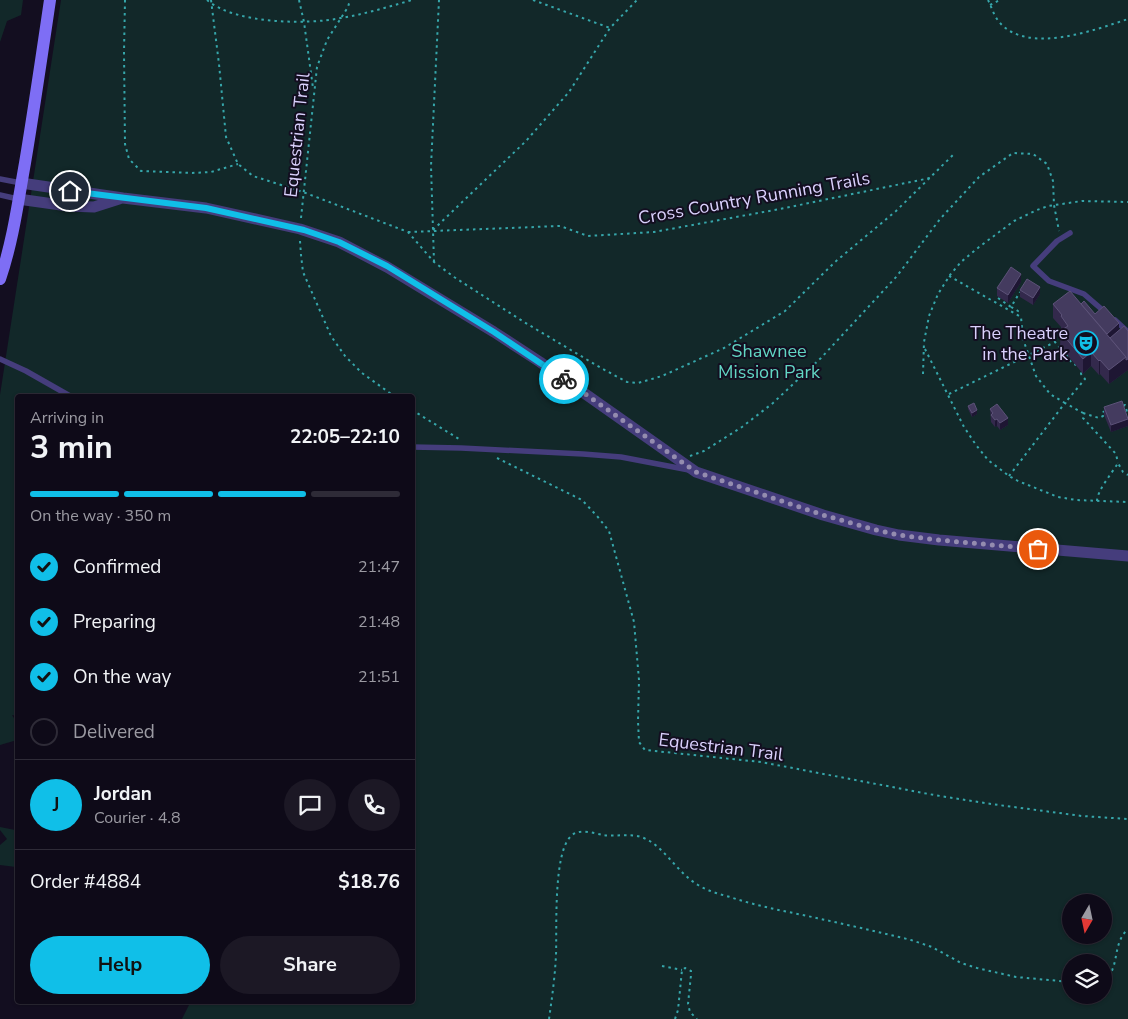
<!DOCTYPE html>
<html lang="en">
<head>
<meta charset="utf-8">
<style>
	body { margin:0; font-family:"Nunito Sans",sans-serif; background:#1c1825; color:#f1f3f6; height:100vh; display:flex; flex-direction:column; font-size:19px; white-space:nowrap }
	* { box-sizing:border-box; margin:0 }
	p { font-size:16px; color:#9b9aa2 }
	.icon { flex:none; width:28px; height:28px; fill:none; stroke:currentColor; stroke-width:2; stroke-linecap:round; stroke-linejoin:round }
	.map { position:relative; flex:1; overflow:hidden }
	.sheet { position:absolute; left:15px; top:394px; width:400px; height:610px; display:flex; flex-direction:column; background:#0e0a18; border-radius:5px; box-shadow:0 1px 4px #0004,0 0 0 1px #2e2b37 }
	.sheet>* { flex:none }
	.needle { width:32px; rotate:189deg }
	.tools { position:absolute; left:1062px; top:894px; display:grid; gap:10px }
	.tools a { display:grid; place-items:center; width:50px; height:50px; border-radius:50%; background:#0e0a18; box-shadow:0 1px 4px #0004,0 0 0 1px #2e2b37; font-size:25px }
	.pin { position:absolute; display:grid; place-items:center; width:42px; height:42px; color:#fff; margin:-21px; border:2px solid #fff; border-radius:50%; box-shadow:0 1px 5px #0007 }
	.courier { position:absolute; display:grid; place-items:center; width:50px; height:50px; margin:-25px; border:4px solid #10bfe8; border-radius:50%; background:#fff; color:#222; box-shadow:0 1px 6px #0007 }
	.headline em { font-style:normal; font-weight:700 }
	.headline div { display:flex; flex-direction:column-reverse }
	.headline { display:flex; align-items:center; justify-content:space-between; height:85px; padding:0 15px }
	h1 { font-size:32px; font-weight:700; line-height:38px }
	.bar { display:grid; grid-template-columns:repeat(4,1fr); gap:8px 5px; align-content:center; height:60px; padding:0 15px }
	.bar i { height:6px; border-radius:4px; background:#2e2b37 }
	.bar .active { background:#10bfe8 }
	.bar p { grid-column:span 4 }
	.line { display:flex; align-items:center; gap:12px; padding:0 15px; border-top:1px solid #2e2b37 }
	.line div { flex:1 }
	.round { display:grid; place-items:center; flex:none; width:52px; height:52px; border-radius:26px; background:#1c1825 }
	ol { padding:0 15px; list-style:none }
	li { display:flex; align-items:center; gap:15px; height:55px }
	li p { margin-inline-start:auto }
	li .icon { padding:5px; border-radius:50%; background:#10bfe8; color:#111; stroke-width:4 }
	li:last-child { color:#9b9aa2 }
	li i { width:28px; height:28px; border:2px solid #2e2b37; border-radius:50% }
	.action { display:flex; gap:10px; margin-top:auto; padding:10px 15px }
	.action a { flex:1; height:58px; border-radius:30px; background:#10bfe8; color:#111; font-size:20px; font-weight:700; line-height:58px; text-align:center }
	.action a+a { background:#1c1825; color:#f1f3f6 }
	.map>svg:first-child { display:block }
</style>
</head>
<body>
<div class="map">
<svg width="1128" height="1019" viewBox="0 0 1128 1019">
	<rect width="100%" height="100%" fill="#130e20"/>
	<g fill="#122829" fill-rule="evenodd">
		<polygon points="0,0 23,0 21,15 7,21 0,42"/>
		<path d="M61 0H1128V1019H182L191 1001H412V396H18L17 716 12 715 17 723V740L0 745V395ZM1071 902H1104V935H1071ZM1071 962H1104V995H1071Z"/>
		<polygon points="17,826 17,870 16,867 0,865 0,845 7,839 0,830 0,827 15,830"/>
	</g>
	<g fill="none" stroke-linecap="round" stroke-linejoin="round">
		<g stroke="#36a6aa" stroke-width="2" stroke-dasharray="2.5 4" stroke-linecap="butt">
			<polyline points="125,0 124,52 125,144 129,159 141,171 192,173 211,172 238,164"/>
			<path d="M207 0C235 24 307 25 341 18 365 14 388 7 412 0"/>
			<polyline points="211,0 219,64 226,137 238,164 253,176 303,192 408,232 434,262 454,277 524,322 601,368 627,382 638,383 662,376 724,348 785,311 835,262 896,211 954,154"/>
			<polyline points="299,0 304,22 313,88"/>
			<polyline points="533,0 610,28"/>
			<path d="M988 0C992 8 994 17 1001 24 1030 54 1095 30 1128 19"/>
			<polyline points="990,5 1000,0"/>
			<polyline points="301,218 317,67 327,40 348,7 350,0"/>
			<polyline points="433,230 526,141 569,92 610,28 637,0"/>
			<polyline points="408,232 560,226 588,236 654,232 780,209 930,178"/>
			<polyline points="300,241 301,255 303,272 331,336 345,356 362,373 394,396"/>
			<polyline points="434,262 431,166 439,0"/>
			<polyline points="949,276 1021,317 1023,339 1036,376 1050,394 1065,403 1085,379 1081,374 1081,372"/>
			<polyline points="998,298 1011,307 1020,292"/>
			<polyline points="1011,307 1018,311 1016,314"/>
			<polyline points="925,349 964,427 976,445 988,460 1009,476 1018,481 1058,497 1076,500 1128,502"/>
			<path d="M1067 354C1068 359 1071 363 1076 365"/>
			<polyline points="923,374 924,342 929,316 938,294 950,275 961,262 979,247 1014,221 1037,210 1048,206 1082,201 1128,202"/>
			<polyline points="949,394 1055,342 1060,348 1062,347"/>
			<polyline points="1123,406 1125,405 1128,415"/>
			<polyline points="412,410 459,439"/>
			<polyline points="1083,413 1099,418 1103,416 1102,412 1107,411"/>
			<polyline points="690,456 704,451 742,427 773,403 821,358 897,276 940,219 979,177 1013,153 1033,154 1047,164 1053,181 1054,205 1059,231"/>
			<polyline points="497,458 582,500 597,516 609,531 634,622 639,680 638,721 639,742 645,750 761,762 934,795 991,804 1082,816 1128,819"/>
			<polyline points="1009,476 1065,403 1083,413 1083,418 1116,454 1118,463"/>
			<path d="M1097 501C1097 491 1112 473 1118 463L1123 472 1128 475"/>
			<polyline points="662,966 682,970"/>
			<path d="M1104 981C1121 967 1111 945 1128 929"/>
			<path d="M549 1019C552 998 555 976 556 955 557 929 553 853 571 836 579 828 593 833 603 835 615 837 629 833 641 837 663 844 676 872 698 885 708 891 719 894 730 897 754 905 778 910 803 915 839 923 875 931 911 940L932 947 961 963 977 968 1016 977 1071 982"/>
			<polyline points="675,1019 678,1010 682,970 685,968 691,971 691,975 688,1004 690,1012 697,1019"/>
		</g>
		<g stroke="#453d7c" stroke-width="5.5">
			<polyline points="0,179 21,183"/>
			<polyline points="0,195 18,199"/>
			<polyline points="1070,233 1057,241 1033,266 1049,281 1084,294 1106,313"/>
			<polyline points="1115,320 1128,332"/>
			<polyline points="0,359 26,371 70,396"/>
			<polyline points="412,447 461,448 583,454 621,457 689,470"/>
		</g>
		<g stroke="#453d7c" stroke-width="11">
			<polyline points="21,183 123,198 206,208 300,229 339,242 387,267 494,332 540,362 696,472 823,515 876,530 899,535 939,540 1128,556"/>
			<polyline points="18,199 68,206 94,207 119,199"/>
		</g>
		<path stroke="#7e6ef5" stroke-width="12" d="M0 279C13 241 18 202 25 163 34 109 42 54 50 0"/>
	</g>
	<g fill="#33294c">
		<polygon points="1021,282 1008,303 997,296 997,288"/>
		<polygon points="1020,290 1040,294 1033,305 1020,297"/>
		<polygon points="1053,304 1081,304 1095,314 1119,330 1128,331 1128,370 1109,384 1100,374 1099,375 1091,366 1083,374 1060,346 1061,327 1053,318"/>
		<polygon points="968,406 977,414 972,417 968,409"/>
		<polygon points="1104,407 1128,418 1128,426 1111,432 1104,415"/>
		<polygon points="990,409 1008,425 1000,430 997,426 995,427 991,422"/>
	</g>
	<g fill="#1e1633">
		<polygon points="1021,274 1021,282 1008,303 1008,295"/>
		<polygon points="1040,287 1040,294 1033,305 1033,298"/>
		<polygon points="1119,323 1119,334 1108,344 1105,336"/>
		<polygon points="1091,352 1091,366 1083,374 1083,359"/>
		<polygon points="1126,357 1128,359 1128,370 1109,384 1109,370"/>
		<polygon points="1100,360 1100,374 1099,375 1099,361"/>
		<polygon points="977,410 977,414 972,417 972,413"/>
		<polygon points="1008,418 1008,425 1000,430 1000,423"/>
		<polygon points="997,419 997,426 995,427 995,420"/>
		<polygon points="1128,419 1128,426 1111,432 1111,425"/>
	</g>
	<g fill="#443b5f" stroke="#5c5278">
		<polygon points="1011,267 1021,274 1008,295 997,288"/>
		<polygon points="1027,279 1040,287 1033,298 1020,290"/>
		<polygon points="1070,291 1126,357 1109,370 1100,360 1099,361 1091,352 1083,359 1060,331 1068,326 1061,316 1062,315 1053,304"/>
		<polygon points="1084,301 1095,314 1104,306 1119,323 1107,334 1081,304"/>
		<polygon points="1124,326 1128,331 1128,359 1126,360 1126,357 1110,338"/>
		<polygon points="1122,401 1128,419 1111,425 1104,407"/>
		<polygon points="974,403 977,410 972,413 968,406"/>
		<polygon points="997,404 1008,418 1000,423 997,419 995,420 991,415 993,413 990,409"/>
	</g>
	<g fill="none" stroke-linecap="round" stroke-linejoin="round">
		<polyline stroke="#948caf" stroke-width="5" stroke-dasharray="0 9" points="564,379 696,472 823,515 876,530 899,535 938,540 1038,549"/>
		<polyline stroke="#10bfe8" stroke-width="6" points="70,191 206,208 304,230 339,242 387,266 494,332 564,379"/>
	</g>
	<defs>
		<g id="theatre-ring" transform="scale(1.25)"><circle r="9.5" fill="#130e20" stroke="#10bfe8" stroke-width="1.5"/><path d="M-5-5.5Q0-4 5-5.5V0Q5 5 0 6Q-5 5-5 0ZM-3.3-2.5H-1v1.5H-3.3ZM1-2.5H3.3v1.5H1ZM-2.8 1Q0 5.5 2.8 1Z" fill="#10bfe8"/></g>
	</defs>
	<g fill-rule="evenodd">
		<use href="#theatre-ring" x="1086" y="343"/>
	</g>
	<g text-anchor="middle" dominant-baseline="central" stroke-width="4" stroke-linejoin="round" paint-order="stroke">
		<g font-size="18" fill="#d9d0fc" stroke="#130e20">
			<text transform="translate(297 135) rotate(-84)">Equestrian Trail</text>
			<text transform="translate(754 198) rotate(-10)">Cross Country Running Trails</text>
			<text transform="translate(721 747) rotate(7)">Equestrian Trail</text>
		</g>
		<g font-size="18" fill="#d9d0fc" stroke="#130e20" text-anchor="end">
			<text x="1068" y="333">The Theatre<tspan x="1068" dy="21">in the Park</tspan></text>
		</g>
		<g font-size="18" fill="#62d6c4" stroke="#130e20">
			<text x="769" y="351">Shawnee<tspan x="769" dy="21">Mission Park</tspan></text>
		</g>
	</g>
</svg>
<div class="tools">
<a><svg class="needle" viewBox="-14 -14 28 28"><path d="M0-13l5 13h-10z" fill="#e53935"/><path d="M0 13l5-13h-10z" fill="#9b9aa2"/></svg></a>
<a><svg class="icon" aria-label="layers" viewBox="0 0 24 24"><path d="M12 4l9 5-9 5-9-5zM3 14l9 5 9-5"/></svg></a>
</div>
<div class="pin" style="left:1038px;top:549px;background:#ea580c"><svg class="icon" aria-label="bag" viewBox="0 0 24 24"><path d="M5 8h14l-1 12H6zM9 8a3 3 0 0 1 6 0"/></svg></div>
<div class="pin" style="left:70px;top:191px;background:#1f2937"><svg class="icon" aria-label="home" viewBox="0 0 24 24"><path d="M3 11l9-7 9 7M6 9v11h12V9"/></svg></div>
<div class="courier" style="left:564px;top:379px"><svg class="icon" aria-label="bike" viewBox="0 0 24 24"><circle cx="6" cy="16" r="4"/><circle cx="18" cy="16" r="4"/><path d="M6 16l4-8h5l3 8M10 8l3 8H6M13 5h3"/></svg></div>
<section class="sheet">
<div class="headline"><div><h1>3 min</h1><p>Arriving in</p></div><em>22:05–22:10</em></div>
<div class="bar"><i class="active"></i><i class="active"></i><i class="active"></i><i></i><p>On the way · 350 m</p></div>
<ol>
<li><svg class="icon" aria-label="check" viewBox="0 0 24 24"><path d="M5 12l5 5 9-10"/></svg>Confirmed<p>21:47</p></li>
<li><svg class="icon" aria-label="check" viewBox="0 0 24 24"><path d="M5 12l5 5 9-10"/></svg>Preparing<p>21:48</p></li>
<li><svg class="icon" aria-label="check" viewBox="0 0 24 24"><path d="M5 12l5 5 9-10"/></svg>On the way<p>21:51</p></li>
<li><i></i>Delivered</li>
</ol>
<div class="line" style="height:90px"><b class="round" style="background:#10bfe8;color:#111">J</b><div><b>Jordan</b><p>Courier · 4.8</p></div><a class="round"><svg class="icon" aria-label="chat" viewBox="0 0 24 24"><path d="M4 5h16v11H9l-5 4z"/></svg></a><a class="round"><svg class="icon" aria-label="phone" viewBox="0 0 24 24"><path d="M5 4h4l2 5-3 2q2 4 5 5l2-3 5 2v4C11 20 4 13 5 4z"/></svg></a></div>
<div class="line" style="height:65px"><div>Order #4884</div><b>$18.76</b></div>
<div class="action"><a>Help</a><a>Share</a></div>
</section>
</div>
</body>
</html>
